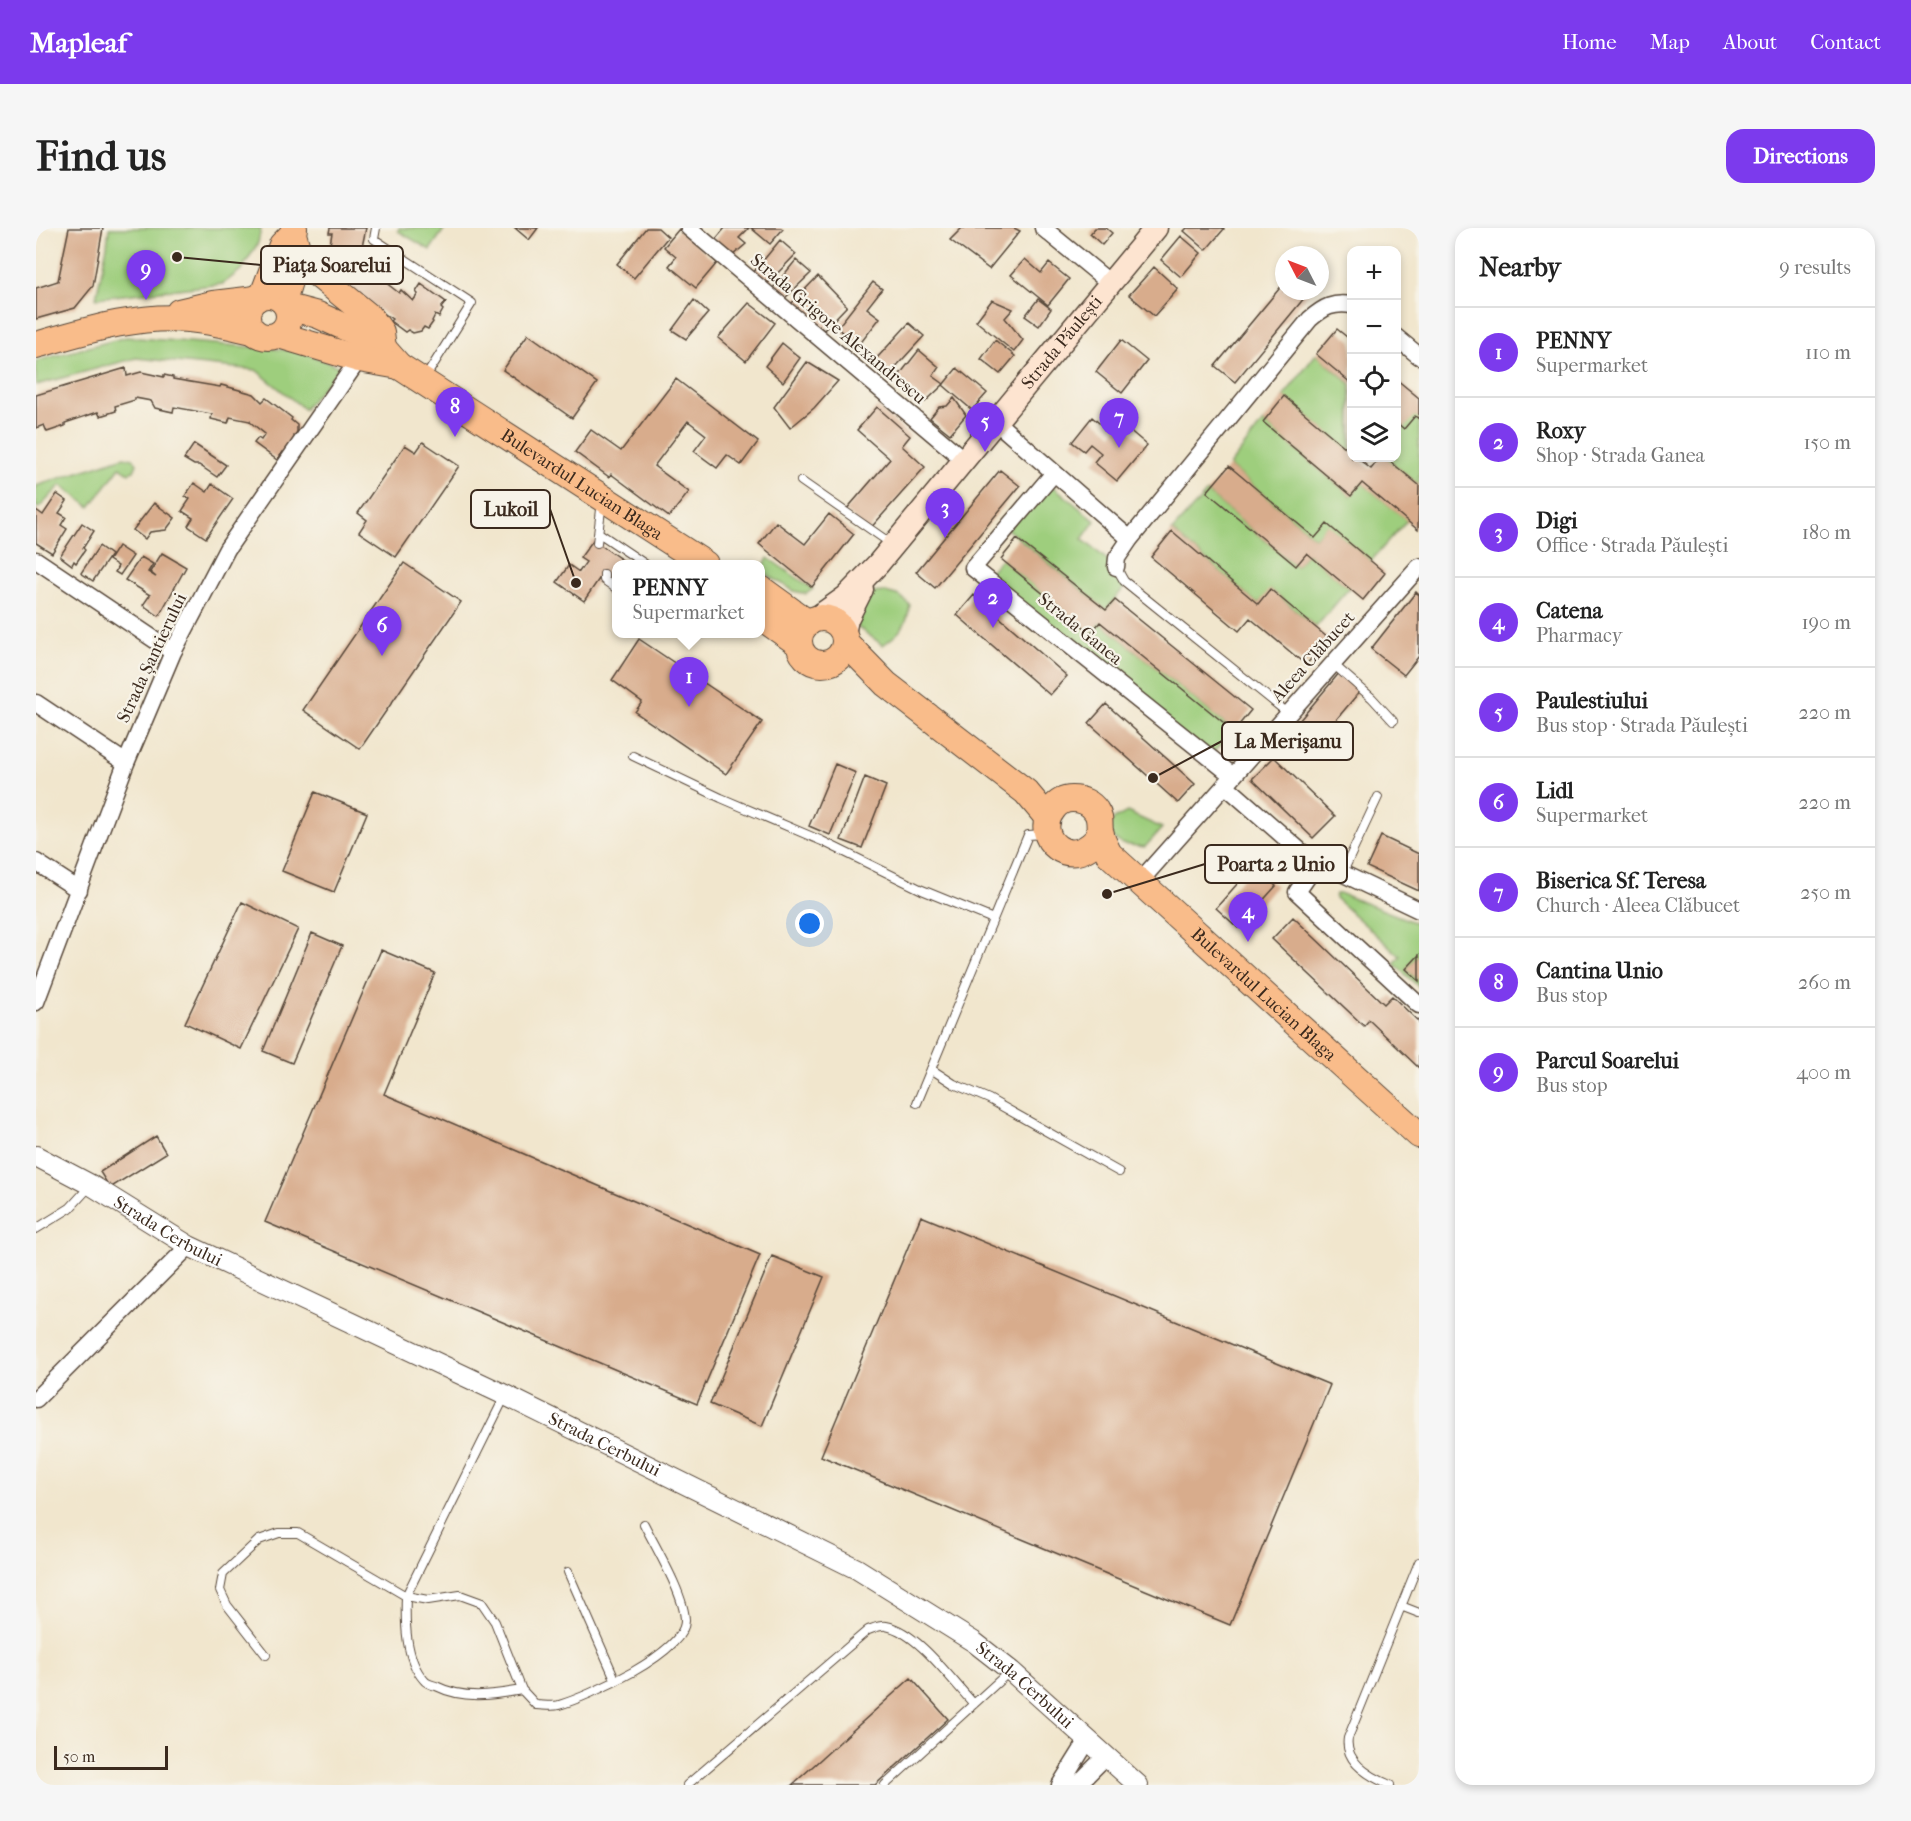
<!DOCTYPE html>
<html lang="en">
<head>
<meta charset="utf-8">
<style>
	:root { --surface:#fff; --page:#f6f6f6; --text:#222; --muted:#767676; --line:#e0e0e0; --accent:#7c3aed }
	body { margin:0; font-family:"IM FELL French Canon",serif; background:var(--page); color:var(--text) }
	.controls { position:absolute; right:18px; top:18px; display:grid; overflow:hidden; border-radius:12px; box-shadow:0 3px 9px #0003 }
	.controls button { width:54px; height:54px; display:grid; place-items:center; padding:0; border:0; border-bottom:2px solid var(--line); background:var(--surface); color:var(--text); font:30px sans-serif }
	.compass { position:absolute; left:1239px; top:18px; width:54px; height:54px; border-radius:50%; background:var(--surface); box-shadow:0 3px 9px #0003; rotate:312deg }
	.scale { position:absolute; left:18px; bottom:15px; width:114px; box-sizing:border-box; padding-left:6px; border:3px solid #3b2a1e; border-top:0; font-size:16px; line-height:21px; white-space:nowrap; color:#3b2a1e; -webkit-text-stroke:4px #f7f3e8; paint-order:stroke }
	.you { position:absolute; left:774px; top:696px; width:21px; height:21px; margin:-15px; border:4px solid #fff; border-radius:50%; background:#1a73e8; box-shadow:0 0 0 9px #1a73e833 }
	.badge { display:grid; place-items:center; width:39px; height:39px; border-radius:50%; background:var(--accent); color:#fff; font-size:20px; font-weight:700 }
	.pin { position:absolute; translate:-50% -50px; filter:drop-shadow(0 2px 3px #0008) }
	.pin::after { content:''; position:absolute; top:32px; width:21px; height:18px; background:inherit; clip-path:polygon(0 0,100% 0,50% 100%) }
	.popup { position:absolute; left:576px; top:332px; width:153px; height:78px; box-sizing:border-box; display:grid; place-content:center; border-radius:12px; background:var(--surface); filter:drop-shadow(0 2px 4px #0005); font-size:20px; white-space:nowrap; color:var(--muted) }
	.popup b { font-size:22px; color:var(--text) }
	.popup::after { content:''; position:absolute; left:50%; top:100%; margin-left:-12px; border:12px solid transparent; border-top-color:var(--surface) }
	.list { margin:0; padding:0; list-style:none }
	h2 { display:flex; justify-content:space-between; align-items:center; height:78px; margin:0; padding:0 24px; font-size:26px }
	h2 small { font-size:20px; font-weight:400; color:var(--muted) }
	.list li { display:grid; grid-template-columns:39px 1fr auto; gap:18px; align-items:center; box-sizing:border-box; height:90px; padding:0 24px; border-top:2px solid var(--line) }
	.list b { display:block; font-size:22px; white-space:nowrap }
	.list p { margin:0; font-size:20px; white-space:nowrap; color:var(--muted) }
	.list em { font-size:20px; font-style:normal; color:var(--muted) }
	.icon { flex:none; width:33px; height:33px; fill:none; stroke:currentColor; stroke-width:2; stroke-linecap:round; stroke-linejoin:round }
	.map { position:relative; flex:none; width:1383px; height:1557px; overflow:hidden; border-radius:18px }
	header { display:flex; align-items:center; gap:36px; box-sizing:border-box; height:84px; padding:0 30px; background:var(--accent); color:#fff }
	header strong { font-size:28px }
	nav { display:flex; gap:33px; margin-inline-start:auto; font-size:21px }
	.intro { display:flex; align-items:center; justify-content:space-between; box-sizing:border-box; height:144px; padding:0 36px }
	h1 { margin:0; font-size:42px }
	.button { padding:15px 27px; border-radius:18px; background:var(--accent); color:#fff; font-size:21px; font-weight:700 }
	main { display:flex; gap:36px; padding:0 36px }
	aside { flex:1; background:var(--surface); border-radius:18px; box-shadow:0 3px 9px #0003 }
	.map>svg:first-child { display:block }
	.green { fill:#9ece7d; stroke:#6c7c4e; stroke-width:1.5 }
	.building { fill:#d8ac8c }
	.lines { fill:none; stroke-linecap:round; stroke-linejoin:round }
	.service-casing { stroke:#564638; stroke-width:10 }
	.minor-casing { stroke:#564638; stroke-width:19 }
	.tertiary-casing { stroke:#564638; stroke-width:22 }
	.secondary-casing { stroke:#564638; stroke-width:25 }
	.primary-casing { stroke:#564638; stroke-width:28 }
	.service { stroke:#fff; stroke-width:8 }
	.minor { stroke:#fff; stroke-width:16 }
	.tertiary { stroke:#fff; stroke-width:20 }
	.secondary { stroke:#fde4d0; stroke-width:22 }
	.primary { stroke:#f9bc8a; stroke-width:26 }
	.labels { text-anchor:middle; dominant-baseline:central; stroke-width:4.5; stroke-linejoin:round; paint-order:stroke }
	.street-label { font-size:18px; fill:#3b2a1e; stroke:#f7f3e8 }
	.leader { fill:none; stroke:#3b2a1e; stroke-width:2 }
	.callout-dot { fill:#3b2a1e; stroke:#f7f3e8; stroke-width:2 }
	.callout { fill:#f7f3e8; stroke:#3b2a1e; stroke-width:2 }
	.callout-label { font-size:20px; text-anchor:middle; font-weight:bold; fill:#3b2a1e }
</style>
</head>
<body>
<header>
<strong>Mapleaf</strong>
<nav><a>Home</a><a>Map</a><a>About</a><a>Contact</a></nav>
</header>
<div class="intro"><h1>Find us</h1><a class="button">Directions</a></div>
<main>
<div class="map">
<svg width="1383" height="1557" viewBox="0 0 1383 1557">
	<rect width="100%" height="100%" fill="#f7f3e8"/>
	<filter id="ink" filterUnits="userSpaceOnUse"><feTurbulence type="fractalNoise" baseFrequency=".0167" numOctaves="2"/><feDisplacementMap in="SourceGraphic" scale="12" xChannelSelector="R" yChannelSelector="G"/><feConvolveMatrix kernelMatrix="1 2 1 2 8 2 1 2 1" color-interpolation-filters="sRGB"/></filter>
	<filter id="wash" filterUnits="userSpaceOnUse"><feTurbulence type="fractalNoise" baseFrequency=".008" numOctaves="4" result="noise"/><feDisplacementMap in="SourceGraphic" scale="24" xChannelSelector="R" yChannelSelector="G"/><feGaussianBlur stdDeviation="1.35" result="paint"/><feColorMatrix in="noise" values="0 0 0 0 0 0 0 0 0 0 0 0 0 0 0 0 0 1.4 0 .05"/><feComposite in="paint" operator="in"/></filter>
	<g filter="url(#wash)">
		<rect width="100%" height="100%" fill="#f1e6cd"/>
		<path class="green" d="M73,0h152l-3,15 -16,26 -19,15 -127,14 11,-52z
			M363,0h46l-15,22 -32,-19z
			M90,109l174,14 40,16 -36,42 -48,-39 -120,-12 -100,27v-24z
			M1280,126l35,30v69l-67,-57z
			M1379,188l4,3v66l-33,-27h10l1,-36z
			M1227,194l88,74 11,-13 45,37 -36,41 -44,-36 -12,13 -86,-72z
			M88,229l10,2 3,5 -3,7 -5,2 -9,-6 -30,40 -29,-22 -22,23 -3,-1v-21z
			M1011,253l48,40 -13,18 34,28 11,17 -21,26 -99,-81z
			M1171,264l89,74 11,-13 42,35 -33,39 -45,-37 -13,14 -86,-73z
			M732,330l45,31 -7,5 -12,-3 -33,-20z
			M965,331l90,73 9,-10 134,109 -25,26 -225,-179z
			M849,364l15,4 10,9c-3,21 -10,28 -27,40l-27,-19 14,-33z
			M1091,584l35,16 -17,19 -23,-3 -16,-11 8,-14z
			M1300,666h6l77,30v31l-13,14 13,12v6l-25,-23 6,-8 -65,-58z"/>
		<g id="blocks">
			<path class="building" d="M33,0h34l-10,58 -18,22 -39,11v-31l22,-7z
				M294,0h36l-4,19 -5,-1 -1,14 15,12 1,-2 15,10 -2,2 14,11 2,-3 12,11 5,-7 -2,-2 5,-8 25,18 -5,6 2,2 -4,7 -4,-2 -3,6 1,1 -5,7 -4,-2 -3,4 -8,2 -5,-3 -3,2 -15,-11 2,-2 -53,-37 -11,-26 4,-23h-3z
				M479,0h23l-9,12z
				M610,0h12l10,9 -34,41 -17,-14z
				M689,0h24l-10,10 7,6 -13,11 -19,-14z
				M715,0h30l2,1 -13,15z
				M926,0h52l6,3 -31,38 -39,-29z
				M1059,0h11l6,5 -10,12 -12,-11z
				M1151,0h35l2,1 -18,21 -22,-19z
				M643,1l38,34 -21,25 -27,-22 7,-9 -12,-10z
				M1145,8l20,17 -20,24 -20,-17z
				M744,12l16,14 -29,30 -14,-11z
				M989,31l16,14 8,-10 20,16 -21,26 -37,-30z
				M760,32l15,13 -27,26 -11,-11z
				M1118,39l24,22 -24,27 -25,-21z
				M782,48l29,30 -23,24 -33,-26z
				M837,54l9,7 -15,19 13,10 -21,27 -22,-17z
				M1248,55v8h26l-75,91 -20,-16z
				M1002,71l13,10 -12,17 -14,-10z
				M658,72l14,13 -22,26 -14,-9z
				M956,72l21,9 -8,9 18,22 -9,12 -38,-31z
				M713,75l26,20 -29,38 -28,-23z
				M873,95l15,13 -33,36 -15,-13z
				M1301,101l15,12v43l-36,-30z
				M492,106l69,49 -25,35 -69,-48z
				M959,112l20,16 -15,18 -19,-15z
				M1085,112l26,21 -25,32 -26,-21z
				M746,115l18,15 -17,24 -18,-16z
				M883,122l20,17 -6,9 11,8 -19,18 -28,-24z
				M771,134l31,19 -24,27 -24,20 -16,-21z
				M90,140l1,8 14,-4 23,5v-2l9,2v2l47,8 1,-2 33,9 8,8 4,-4 26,20 -1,2 6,5v7l-3,4 3,3 -12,15 -2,-2 -6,8 -23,-17 4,-5 3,2 4,-6 -15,-12v-1l-20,-4 -2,6 -17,-4 1,-5 -38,-7 -1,5 -18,-4 -4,-7 -16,-3v2l-20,6 1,5 -16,5 -2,-4 -33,11v3l-18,6 -3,-7 -8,3v-33z
				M921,140l30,25 -15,17 -29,-25z
				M640,151l82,63 -17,23 -14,-10 -10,13 -23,-17 12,-16 -18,-14 -34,45 35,26 -20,25 -58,-43 -2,3 -34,-25 16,-22 30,21z
				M1360,151l23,19v21l-4,-3 -11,13 -8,-7z
				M1248,168l68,57v5h5l14,11 9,-11h6l33,27 -1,45 -56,-47 -11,13 -88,-74z
				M918,170l12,17 -16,19 -20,-16 9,-11 8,-1z
				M841,179l33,29 -8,10 23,21 -57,64 -23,-20 45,-52 -33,-29z
				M1056,189l20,17 9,-11 26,22 -30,36 -23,-19 7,-9 -11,-9 -6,7 -12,-9z
				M387,214l36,24 -63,91 -37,-25 8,-12 -9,-7 47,-68 11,7z
				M158,216l32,21 -9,12 -18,-12h-5l-10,-6z
				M1193,238l86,72 12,-14 58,49 -22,27 -56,-47 -11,13 -89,-74z
				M964,242l20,16 -85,102 -19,-16z
				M158,255l13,9 5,-8 21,15 -27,39 -18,-12 5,-8 -11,-7 8,-12 -5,-3z
				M21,266l10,7 -8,12 7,4 -5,8 6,4 -15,24 -16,-10v-33l7,5z
				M118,275l21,15 -9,12 -16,2 -5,7 -12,-9z
				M793,286l25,20 -42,53 -53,-43 17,-22 29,22z
				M46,295l12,8 -11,17 2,2 -9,13 -2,-2 -2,4 -12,-9z
				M1136,303l86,73 12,-15 58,49 -22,27 -56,-47 -11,13 -88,-74z
				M981,311l89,71 9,-10 136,110 -17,21 -134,-109 -9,11 -90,-74z
				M557,312l35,24h-11v19l-14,-10 -19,28 -27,-19 12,-17 10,7 7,-10 -6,-4z
				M63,318l12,9 -18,26 -12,-8z
				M82,318l15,10 -13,19 -5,-3 3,-6 -9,-6z
				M126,325l24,14 -27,49 -16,-11 7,-10 -25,-15 16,-23 12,7 -5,8 8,5 -6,-5z
				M368,335l57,39 -101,147 -57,-39z
				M1380,364l3,3v61l-15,19 -33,-26z
				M938,367l93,81 -17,19 -93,-80z
				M603,411l123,83 -36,52 -91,-62 7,-10 -30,-22z
				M1304,444l21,18 -56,67 -21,-18z
				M1070,476l89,80 -17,19 -89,-80z
				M1238,529l61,59 -22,22 -61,-59z
				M799,536l21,9 -26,62 -21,-9z
				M829,549l21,9 -24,62 -21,-8z
				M279,564l52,21 -33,79 -52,-21z
				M1345,608l38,18v37l-52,-24z
				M1217,638l23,20 -38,42 -22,-20z
				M206,674l56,27 -57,120 -56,-26z
				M1257,689l91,87 8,-8 27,26v46l-50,-48 -5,6 -92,-87z
				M276,705l30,13 -50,117 -29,-12z
				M345,722l54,23 -51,121 376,161 -63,149 -432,-182z
				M1383,727v26l-13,-12z
				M120,908l10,17 -56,35 -10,-16z
				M885,988l409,169 -100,240 -409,-169z
				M736,1028l52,21 -62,149 -52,-22z
				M875,1450l37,41 -73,66h-83z"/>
		</g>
	</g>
	<g filter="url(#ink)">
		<use href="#blocks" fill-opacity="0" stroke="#564638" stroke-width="1.5"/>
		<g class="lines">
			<defs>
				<path id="service" d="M340,0l-2,11 98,64 -47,75
					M765,253l92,64
					M563,305l46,31
					M561,315l5,-42
					M1080,339l8,14 165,133
					M568,346v6l13,9
					M1297,436l39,34 21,23
					M597,528l88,42 101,43 100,49 71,29
					M1306,646l36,-77
					M895,841l23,15 35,15 130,73
					M881,875l111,-268 16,-1
					M0,1001l34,-21 21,-23
					M469,1168l-99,200c-1,26 -1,63 18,84 2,3 8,5 12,6 28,14 56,9 86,4
					M532,1344l48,109
					M1365,1378l18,7
					M230,1427l-39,-50 -7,-15 3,-16 36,-34 20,-7h19l108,63 22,4 32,-5 22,8 13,19 27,68 14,15c7,0 16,2 23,0 28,-8 126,-52 126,-84 0,-25 -29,-73 -41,-97
					M651,1557l181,-155c6,-2 13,-5 18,-4 32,6 66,55 88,78
					M849,1557l125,-114
					M1354,1557c-19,-8 -46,-23 -42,-47l71,-176"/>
				<path id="minor" d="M653,0l274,231
					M1007,0l67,55
					M1360,109l23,19
					M959,193l135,118
					M1018,245l-81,95 260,208
					M0,332l137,92
					M1080,339l1,-9 13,-19 180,-220c14,-12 23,-17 42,-14
					M0,475l90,60
					M1189,557l81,71 113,54
					M0,634l43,28
					M1281,635l-20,29 122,113
					M1104,653l279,-314
					M0,774l90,-239 47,-111 54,-103 132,-190
					M0,1171l153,-153
					M1024,1557l28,-45
					M1041,1557l29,-29"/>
				<g id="tertiary">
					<path id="s1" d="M0,928l55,29 98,61 316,149 352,174 117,73 37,29 127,114"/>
				</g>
				<g id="secondary">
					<path id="s2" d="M779,391l31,-22 32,-33 278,-336"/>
					<path d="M808,406l3,-15 15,-30"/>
				</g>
				<g id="primary">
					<path d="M262,24l14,18 59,48 10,14 2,16"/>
					<circle cx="232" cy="88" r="21"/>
					<path d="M227,67l19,-50 11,-11"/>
					<path d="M247,73l15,-49 -5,-18 1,-6"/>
					<path id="s3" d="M252,79l30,8 46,21 19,12 16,18 306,198"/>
					<path d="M143,84l34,-8 43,-5"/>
					<path d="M243,107l80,24 40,7"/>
					<path d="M0,117c49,-14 101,-31 153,-26 22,2 43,7 63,12"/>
					<path d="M725,361l47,34"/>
					<path d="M725,389l37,26"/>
					<circle cx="786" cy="413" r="23"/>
					<path d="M809,414l41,42 140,108 21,25"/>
					<path id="s4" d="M1065,606c-29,42 -71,3 -48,-25 5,-7 11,-10 19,-10 10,0 19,4 24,12 5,7 3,14 4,22 2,7 6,15 9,21l310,281"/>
				</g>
			</defs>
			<use href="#service" class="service-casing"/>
			<use href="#minor" class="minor-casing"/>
			<use href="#tertiary" class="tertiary-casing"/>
			<use href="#secondary" class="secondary-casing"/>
			<use href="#primary" class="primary-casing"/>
			<use href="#service" class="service"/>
			<use href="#minor" class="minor"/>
			<use href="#tertiary" class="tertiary"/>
			<use href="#secondary" class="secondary"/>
			<use href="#primary" class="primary"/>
		</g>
	</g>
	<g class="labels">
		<g class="street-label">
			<text transform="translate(802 101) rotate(40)">Strada Grigore Alexandrescu</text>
			<text stroke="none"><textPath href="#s2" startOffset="372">Strada Păulești</textPath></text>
			<text stroke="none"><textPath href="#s3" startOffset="346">Bulevardul Lucian Blaga</textPath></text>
			<text transform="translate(1044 401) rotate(39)">Strada Ganea</text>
			<text transform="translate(1277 429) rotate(-48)">Aleea Clăbucet</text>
			<text transform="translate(116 430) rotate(-65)">Strada Șantierului</text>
			<text stroke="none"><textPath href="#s4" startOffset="400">Bulevardul Lucian Blaga</textPath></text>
			<text stroke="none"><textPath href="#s1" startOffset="152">Strada Cerbului</textPath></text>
			<text stroke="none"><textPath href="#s1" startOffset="638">Strada Cerbului</textPath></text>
			<text stroke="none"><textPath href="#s1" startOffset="1124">Strada Cerbului</textPath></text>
		</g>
	</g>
	<path class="leader" d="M141 29L225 37M540 355L514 281M1117 550L1186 513M1071 666L1169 636"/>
	<g class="callout-dot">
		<circle cx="141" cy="29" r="6"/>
		<circle cx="540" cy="355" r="6"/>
		<circle cx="1117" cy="550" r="6"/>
		<circle cx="1071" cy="666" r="6"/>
	</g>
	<g class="callout">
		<rect x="225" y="18" width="142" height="38" rx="6"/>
		<rect x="435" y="262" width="79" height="38" rx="6"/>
		<rect x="1186" y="494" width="131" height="38" rx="6"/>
		<rect x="1169" y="617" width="142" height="38" rx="6"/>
	</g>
	<g class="callout-label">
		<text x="296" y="44">Piața Soarelui</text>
		<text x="475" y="288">Lukoil</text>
		<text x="1252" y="520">La Merișanu</text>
		<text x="1240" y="643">Poarta 2 Unio</text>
	</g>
</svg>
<div class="controls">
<button>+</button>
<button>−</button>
<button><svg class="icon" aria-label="locate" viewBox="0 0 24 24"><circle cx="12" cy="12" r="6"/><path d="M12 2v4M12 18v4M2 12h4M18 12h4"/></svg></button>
<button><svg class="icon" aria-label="layers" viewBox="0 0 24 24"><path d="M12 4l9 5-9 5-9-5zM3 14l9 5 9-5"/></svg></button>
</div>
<svg class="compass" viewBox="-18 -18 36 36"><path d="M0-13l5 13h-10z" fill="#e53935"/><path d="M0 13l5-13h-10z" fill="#767676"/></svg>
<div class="scale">50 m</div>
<div class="you"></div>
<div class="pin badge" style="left:653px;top:479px">1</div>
<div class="popup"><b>PENNY</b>Supermarket</div>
<div class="pin badge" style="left:957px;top:400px">2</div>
<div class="pin badge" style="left:909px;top:310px">3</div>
<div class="pin badge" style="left:1212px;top:714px">4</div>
<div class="pin badge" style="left:949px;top:224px">5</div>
<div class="pin badge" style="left:346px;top:428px">6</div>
<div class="pin badge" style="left:1083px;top:220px">7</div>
<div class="pin badge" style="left:419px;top:209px">8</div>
<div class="pin badge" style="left:110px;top:72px">9</div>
</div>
<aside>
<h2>Nearby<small>9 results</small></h2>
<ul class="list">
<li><span class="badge">1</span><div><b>PENNY</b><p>Supermarket</p></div><em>110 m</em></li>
<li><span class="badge">2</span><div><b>Roxy</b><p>Shop · Strada Ganea</p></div><em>150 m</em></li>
<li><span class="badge">3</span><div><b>Digi</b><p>Office · Strada Păulești</p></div><em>180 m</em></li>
<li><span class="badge">4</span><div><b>Catena</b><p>Pharmacy</p></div><em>190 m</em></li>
<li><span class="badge">5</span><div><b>Paulestiului</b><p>Bus stop · Strada Păulești</p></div><em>220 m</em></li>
<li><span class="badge">6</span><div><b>Lidl</b><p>Supermarket</p></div><em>220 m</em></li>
<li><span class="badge">7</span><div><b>Biserica Sf. Teresa</b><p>Church · Aleea Clăbucet</p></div><em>250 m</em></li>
<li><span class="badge">8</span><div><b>Cantina Unio</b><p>Bus stop</p></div><em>260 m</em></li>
<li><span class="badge">9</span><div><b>Parcul Soarelui</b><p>Bus stop</p></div><em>400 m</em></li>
</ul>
</aside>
</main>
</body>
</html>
